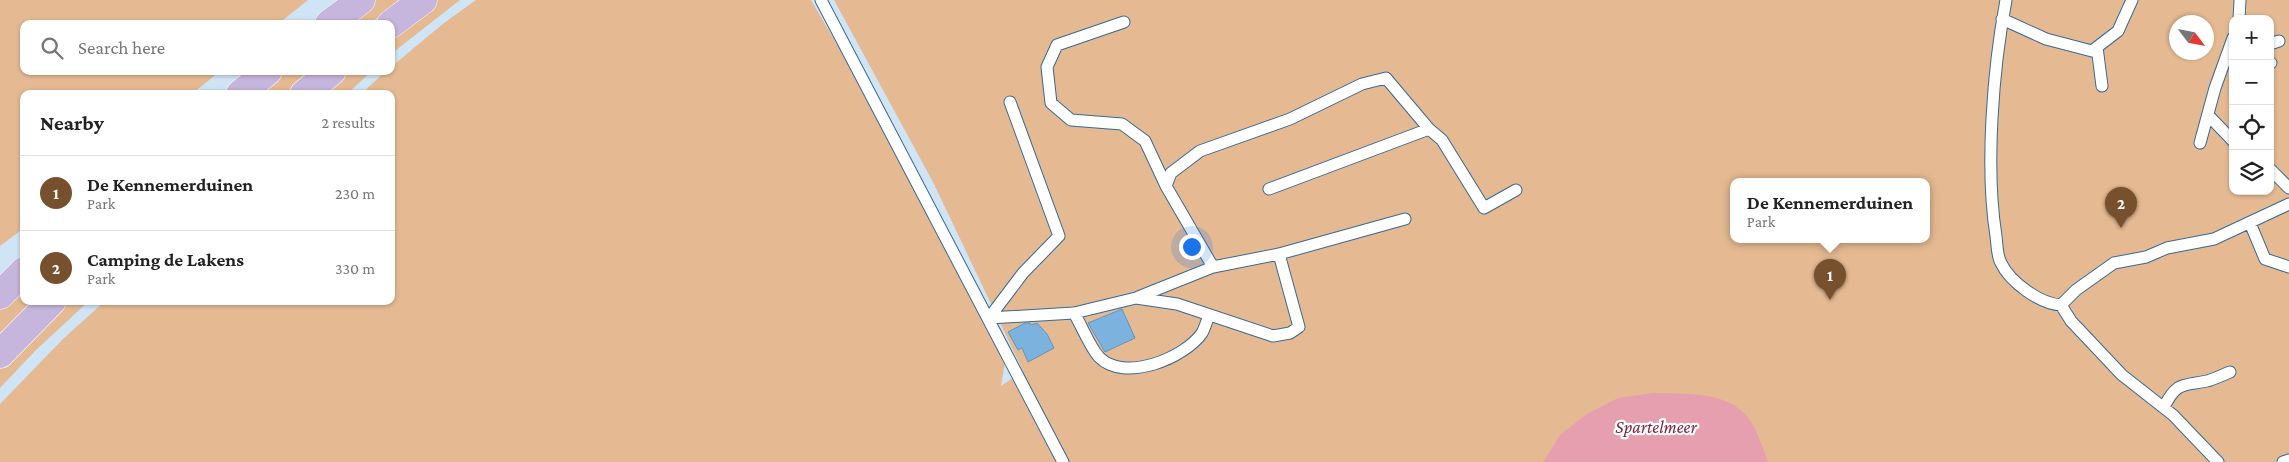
<!DOCTYPE html>
<html lang="en">
<head>
<meta charset="utf-8">
<style>
	:root { --surface:#fff; --page:#f6f6f6; --text:#222; --muted:#767676; --line:#e0e0e0; --accent:#77512d }
	body { margin:0; font-family:"Crimson Pro",serif; background:var(--page); color:var(--text) }
	.controls { position:absolute; right:15px; top:15px; display:grid; overflow:hidden; border-radius:10px; box-shadow:0 1px 4px #0004 }
	.controls button { width:45px; height:45px; display:grid; place-items:center; padding:0; border:0; border-bottom:1px solid var(--line); background:var(--surface); color:var(--text); font:25px sans-serif }
	.compass { position:absolute; left:2169px; top:15px; width:45px; height:45px; border-radius:50%; background:var(--surface); box-shadow:0 1px 4px #0004; rotate:122deg }
	.you { position:absolute; left:1191px; top:246px; width:18px; height:18px; margin:-12px; border:4px solid #fff; border-radius:50%; background:#1a73e8; box-shadow:0 0 0 8px #1a73e833 }
	.badge { display:grid; place-items:center; width:32px; height:32px; border-radius:50%; background:var(--accent); color:#fff; font-size:16px; font-weight:700 }
	.pin { position:absolute; translate:-50% -41px; filter:drop-shadow(0 1px 2px #0008) }
	.pin::after { content:''; position:absolute; top:26px; width:18px; height:15px; background:inherit; clip-path:polygon(0 0,100% 0,50% 100%) }
	.popup { position:absolute; left:1730px; top:178px; width:200px; height:65px; box-sizing:border-box; display:grid; place-content:center; border-radius:10px; background:var(--surface); filter:drop-shadow(0 1px 4px #0005); font-size:16px; white-space:nowrap; color:var(--muted) }
	.popup b { font-size:19px; color:var(--text) }
	.popup::after { content:''; position:absolute; left:50%; top:100%; margin-left:-10px; border:10px solid transparent; border-top-color:var(--surface) }
	.list { margin:0; padding:0; list-style:none }
	h2 { display:flex; justify-content:space-between; align-items:center; height:65px; margin:0; padding:0 20px; font-size:21px }
	h2 small { font-size:16px; font-weight:400; color:var(--muted) }
	.list li { display:grid; grid-template-columns:32px 1fr auto; gap:15px; align-items:center; box-sizing:border-box; height:75px; padding:0 20px; border-top:1px solid var(--line) }
	.list b { display:block; font-size:19px; white-space:nowrap }
	.list p { margin:0; font-size:16px; white-space:nowrap; color:var(--muted) }
	.list em { font-size:16px; font-style:normal; color:var(--muted) }
	.icon { flex:none; width:28px; height:28px; fill:none; stroke:currentColor; stroke-width:2; stroke-linecap:round; stroke-linejoin:round }
	.map { position:relative; flex:none; width:2289px; height:462px; overflow:hidden }
	.search { position:absolute; background:var(--surface); box-shadow:0 1px 4px #0004; left:20px; top:20px; width:375px; height:55px; display:flex; align-items:center; gap:12px; box-sizing:border-box; padding:0 18px; border-radius:10px; color:var(--muted); font-size:19px }
	.panel { position:absolute; background:var(--surface); box-shadow:0 1px 4px #0004; left:20px; top:90px; width:375px; height:215px; border-radius:10px }
	.map>svg:first-child { display:block }
	.green { fill:#e5ba92; fill-rule:evenodd }
	.water { fill:#e59faf }
	.building { fill:#7bb2de; stroke:#6294bc }
	.lines { fill:none; stroke-linecap:round; stroke-linejoin:round }
	.service-casing { stroke:#386990; stroke-width:13 }
	.primary-casing { stroke:#fff; stroke-width:29 }
	.service { stroke:#fff; stroke-width:11 }
	.primary { stroke:#c6b5dc; stroke-width:28 }
	.labels { text-anchor:middle; dominant-baseline:central; stroke-width:4.5; stroke-linejoin:round; paint-order:stroke }
	.water-label { font-size:18px; font-style:italic; fill:#77253f; stroke:#fff }
</style>
</head>
<body>
<div class="map">
<svg width="2289" height="462" viewBox="0 0 2289 462">
	<rect width="100%" height="100%" fill="#cfe4f5"/>
	<path class="green" d="M0,0h308l-30,24h-254v47h196l-28,23h-168v134l-24,18z
		M374,0h25l-29,24h-22z
		M434,0h26l-69,54v-19z
		M476,0h335l131,224 66,120 -7,42 22,-15 -90,-189 -99,-182h1455v462h-2289v-58l63,-65 42,-38h286v-207h-30l25,-23h5v-4l53,-44zM2233,19h37v172h-37zM2176,22h30v30h-30zM1734,181h192v58h-192z
		M287,71h28l-28,23h-28z
		M347,71h25l-25,23h-28z
		M24,286v15h9l-33,32v-24z
		M66,301h23l-53,49 -36,38v-23z"/>
	<path class="water" d="M1653,393c29,1 69,-2 91,20 12,12 18,33 24,49h-225l17,-27 27,-21 31,-16z"/>
	<path class="building" d="M1122,309l13,29 -30,14 -17,-29z
		M1025,323h5l1,2 6,-2 10,11 7,14 -26,14 -6,-14 -4,2 -10,-18z"/>
	<g class="lines">
		<defs>
			<path id="service" d="M821,0l242,462
				M2006,0c-13,69 -21,167 -10,236 1,8 1,20 5,27 9,19 39,41 60,42l10,16 51,54 51,40 45,47
				M2002,19l44,20 46,12 26,-20 14,-31
				M2239,19l1,-19
				M1124,22l-67,23 -10,22 4,36 20,17 51,4 23,17 21,45
				M2270,44l9,-3
				M2097,47l5,39
				M2270,62l1,1
				M1010,102l49,134 -36,37 -34,45 85,-5 62,-15 41,6 96,32 17,-3 9,-6 -20,-73 126,-35
				M2208,115l25,26
				M2200,143l15,-55 18,-50
				M2270,169l19,19
				M1269,189l160,-60
				M2250,223l15,36 24,8
				M1213,267l-47,-81 5,-13 29,-22 90,-32 72,-35 24,-6 43,51 13,11 42,68 32,-18
				M1138,297l75,-30 66,-13
				M2061,305l15,-15 38,-27 32,-6 21,-9 47,-9 75,-35
				M1074,313c8,13 15,33 25,44 25,26 86,1 103,-24 3,-5 5,-13 7,-18
				M2164,407c13,-26 19,-21 43,-26 8,-2 15,-6 23,-9
				M2283,462l6,-2"/>
			<path id="primary" d="M329,24l32,-24
				M391,24l32,-24
				M240,94l28,-23
				M304,94l28,-23
				M0,295l24,-24
				M0,354l52,-53"/>
		</defs>
		<use href="#service" class="service-casing"/>
		<use href="#primary" class="primary-casing"/>
		<use href="#service" class="service"/>
		<use href="#primary" class="primary"/>
	</g>
	<g class="labels">
		<g class="water-label">
			<text x="1656" y="427">Spartelmeer</text>
		</g>
	</g>
</svg>
<div class="controls">
<button>+</button>
<button>−</button>
<button><svg class="icon" aria-label="locate" viewBox="0 0 24 24"><circle cx="12" cy="12" r="6"/><path d="M12 2v4M12 18v4M2 12h4M18 12h4"/></svg></button>
<button><svg class="icon" aria-label="layers" viewBox="0 0 24 24"><path d="M12 4l9 5-9 5-9-5zM3 14l9 5 9-5"/></svg></button>
</div>
<svg class="compass" viewBox="-18 -18 36 36"><path d="M0-13l5 13h-10z" fill="#e53935"/><path d="M0 13l5-13h-10z" fill="#767676"/></svg>
<div class="you"></div>
<div class="pin badge" style="left:1830px;top:300px">1</div>
<div class="popup"><b>De Kennemerduinen</b>Park</div>
<div class="pin badge" style="left:2121px;top:228px">2</div>
<div class="search"><svg class="icon" aria-label="search" viewBox="0 0 24 24"><circle cx="10" cy="10" r="6"/><path d="M15 15l6 6"/></svg>Search here</div>
<section class="panel">
<h2>Nearby<small>2 results</small></h2>
<ul class="list">
<li><span class="badge">1</span><div><b>De Kennemerduinen</b><p>Park</p></div><em>230 m</em></li>
<li><span class="badge">2</span><div><b>Camping de Lakens</b><p>Park</p></div><em>330 m</em></li>
</ul>
</section>
</div>
</body>
</html>
